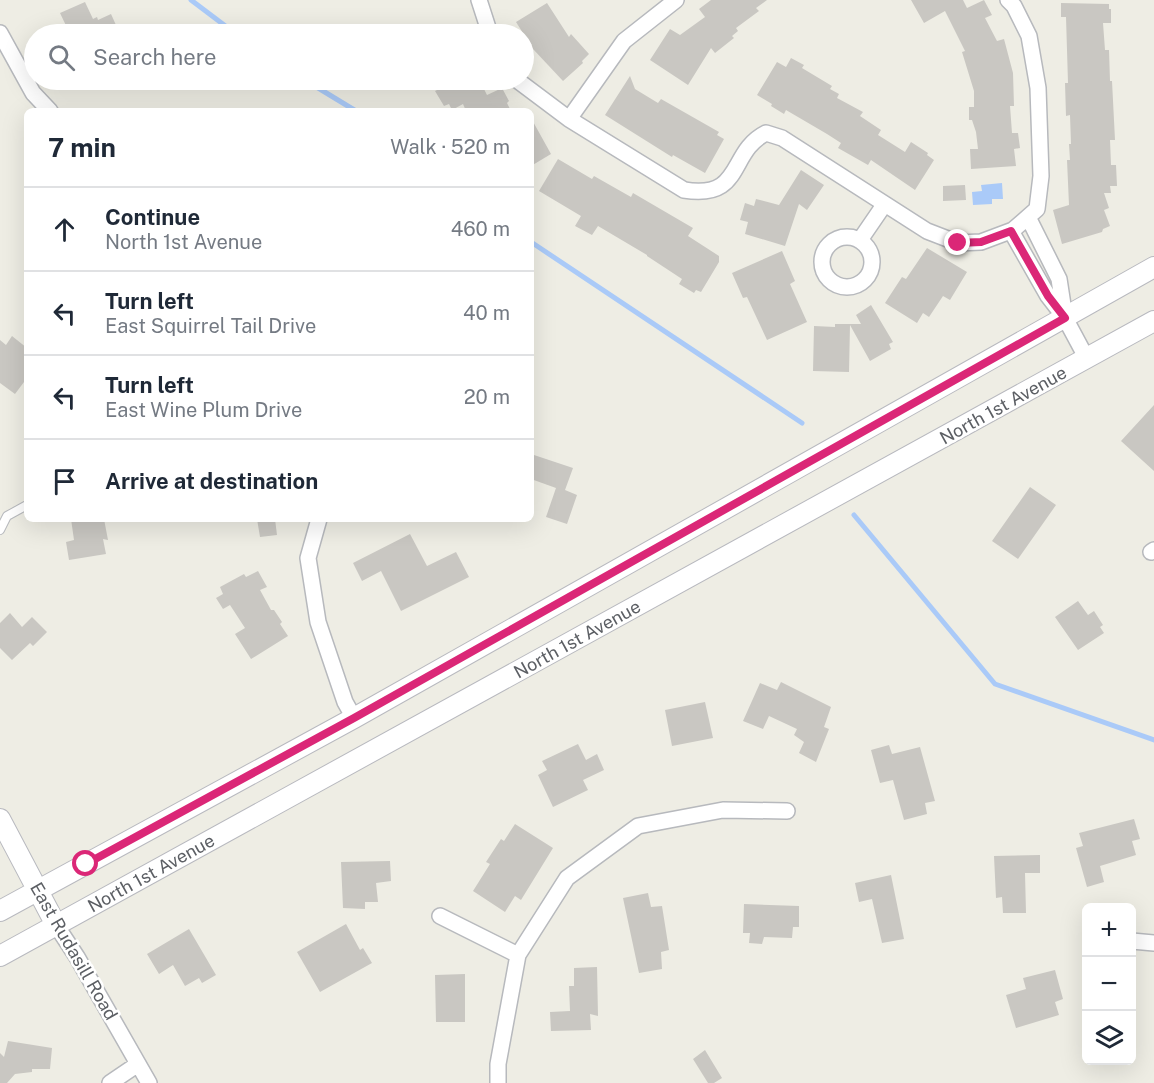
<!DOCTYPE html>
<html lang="en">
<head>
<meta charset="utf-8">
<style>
	:root { --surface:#fff; --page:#f2f2f3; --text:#1f2937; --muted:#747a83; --line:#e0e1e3 }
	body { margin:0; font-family:"Public Sans",sans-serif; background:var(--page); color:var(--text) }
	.controls { position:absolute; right:18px; bottom:18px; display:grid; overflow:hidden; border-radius:9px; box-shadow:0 6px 24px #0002 }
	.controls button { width:54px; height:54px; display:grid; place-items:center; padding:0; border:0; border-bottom:2px solid var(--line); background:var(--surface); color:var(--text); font:30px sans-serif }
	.stop { position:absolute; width:18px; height:18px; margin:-14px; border:4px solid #db2777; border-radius:50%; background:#fff }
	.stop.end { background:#db2777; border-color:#fff; box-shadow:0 2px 6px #0008 }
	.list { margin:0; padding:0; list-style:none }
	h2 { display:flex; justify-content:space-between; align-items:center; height:78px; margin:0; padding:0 24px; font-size:26px }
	h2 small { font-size:20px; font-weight:400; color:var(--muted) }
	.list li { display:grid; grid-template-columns:39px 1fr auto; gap:18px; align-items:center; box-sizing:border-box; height:84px; padding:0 24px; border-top:2px solid var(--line) }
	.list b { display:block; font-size:22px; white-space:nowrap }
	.list p { margin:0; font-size:20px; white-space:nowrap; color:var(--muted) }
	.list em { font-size:20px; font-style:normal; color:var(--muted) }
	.icon { flex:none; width:33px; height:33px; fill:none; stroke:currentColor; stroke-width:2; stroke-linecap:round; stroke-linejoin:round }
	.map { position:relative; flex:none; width:1154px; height:1083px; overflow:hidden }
	.search { position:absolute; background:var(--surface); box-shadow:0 6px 24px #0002; left:24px; top:24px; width:510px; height:66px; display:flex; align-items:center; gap:15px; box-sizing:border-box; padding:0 21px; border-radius:33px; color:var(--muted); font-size:22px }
	.panel { position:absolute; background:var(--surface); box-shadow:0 6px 24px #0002; left:24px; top:108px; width:510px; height:414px; border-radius:9px }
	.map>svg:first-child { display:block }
	.water { fill:#aacaf8 }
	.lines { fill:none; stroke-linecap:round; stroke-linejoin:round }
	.stream { stroke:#aacaf8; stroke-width:5 }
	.building { fill:#c9c7c2 }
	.lane-casing { stroke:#b7b9bd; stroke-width:10 }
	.street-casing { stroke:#b7b9bd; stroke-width:18 }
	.secondary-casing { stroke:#b8b9bf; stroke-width:22 }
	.lane { stroke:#fff; stroke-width:8 }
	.street { stroke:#fff; stroke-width:15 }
	.secondary { stroke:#fff; stroke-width:20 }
	.route { stroke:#db2777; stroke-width:8 }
	.labels { text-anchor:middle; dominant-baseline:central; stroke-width:5; stroke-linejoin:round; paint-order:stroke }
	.street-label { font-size:18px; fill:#5c5f64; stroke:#fff }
</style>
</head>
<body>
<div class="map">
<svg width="1154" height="1083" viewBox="0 0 1154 1083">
	<rect width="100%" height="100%" fill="#eeede4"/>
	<path class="water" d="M1002,183l1,16h-11v5l-19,1 -1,-13 10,-1 -1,-6z"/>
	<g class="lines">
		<path class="stream" d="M191,0l45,34
			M305,80l51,31
			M531,242l271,181
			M854,515l141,169 159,56"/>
	</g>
	<path class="building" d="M711,0h56l-11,8 3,3 -23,17 2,3 -6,5 2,2 -19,15 -4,-5 -23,37 -38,-25 20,-31 10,6 25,-18 -6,-8z
		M911,0h52l4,8 17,-8 8,15 -7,3 12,23 7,-2 9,34 1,33h-4l2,27h6l2,15 -6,1 2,17 -45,3 -1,-20h8l-2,-17 -4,-12h-3v-13h5v-16l-12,-39 3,-1 -20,-40 -21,12z
		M85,2l8,17 4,-2 1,3 13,-6 9,20h-50l-10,-21z
		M547,3l22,34 2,-3 18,20 -7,7 1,2 -20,18 -30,-32 -17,-27z
		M1061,3l48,1v5h2v14h-8l2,27h4l1,31h2l3,59h-5l1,25h5l1,21h-7l1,7h-7l5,15 -5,2 6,16 -7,3 -1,3 -40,12 -9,-34 16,-5 -2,-45h3l-1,-16h2l-1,-29 -4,1 -1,-33h3l-2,-66h-5z
		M791,58l13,7 -2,3 30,18 -2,3 9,5 -2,4 26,14 -3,4 21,14 -3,5 27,17 6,-10 17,11 -1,2 7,5 -19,30 -44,-30 -3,5 -30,-17 3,-5 -14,-9 -41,-24 -2,4 -13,-8 1,-2 -15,-9 20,-33 9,5z
		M630,76l5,13 23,14 3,-4 58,33 -2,3 7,4 -19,34 -32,-18 -1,2 -67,-42z
		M440,80h33l3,6 5,-3 6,12 15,-7 7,13 -2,2 4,8h-45l-3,-7 -11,6 -3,-6 -5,2 -9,-15 8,-4z
		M531,118l20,36 -20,12z
		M558,159l34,20 2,-3 37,21 2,-4 60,35 -5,8 31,20v6l-18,30 -5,-2 -2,3 -15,-9 3,-5 -35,-23v-1l-49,-29 -6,9 -17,-9 6,-10 -42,-25z
		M801,170l23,15 -17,25 -8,-6 -14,42 -40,-12 3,-12 -8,-2 5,-17 9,3 2,-7 23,6z
		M965,185l1,15 -23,1v-15z
		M927,248l40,24 -17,28 -7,-4 -14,21 -6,-4 -6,10 -32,-20 17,-26 4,2z
		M782,251l13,30 -5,3 17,38 -40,18 -20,-43 -4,1 -11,-25z
		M871,305l22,37 -4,2 2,5 -21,12 -20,-36 -1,47 -36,-1 1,-45 21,1v-3h26l-5,-9z
		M12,336l15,12v30l-12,16 -15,-11v-43l6,5z
		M1154,405v66l-33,-30z
		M531,454l42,14 -8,22 12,5 -10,29 -21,-7 10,-29 -25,-9z
		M1030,487l26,18 -38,54 -26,-18z
		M71,519h33l4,21 -5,-1 3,15 -37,6 -3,-18 8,-2z
		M257,519h18l2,16 -17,2z
		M410,534l17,32 29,-14 13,25 -68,34 -20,-40 -19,10 -9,-18z
		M258,571l9,16 -7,3 11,20h3l8,12 -2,2 8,12 -37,23 -16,-25 10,-6 -15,-23 -7,4 -7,-11 7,-4 -3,-7 24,-13 2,3z
		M1078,601l10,14 6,-4 9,14 -3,2 4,6 -26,17 -23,-33z
		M10,613l12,14 10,-10 15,15 -14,14 -3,-3 -18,17 -12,-12v-25z
		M781,682l50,25 -7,20 5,2 -13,33 -17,-9 5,-11 -10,-7 3,-6 -28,-13 -6,13 -20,-8 17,-38 17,7z
		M705,702l8,36 -41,8 -7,-36z
		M578,744l8,16 11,-6 7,16 -21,10 5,10 -35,17 -15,-32 9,-5 -5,-9z
		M889,745l3,9 28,-7 15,54 -10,2 2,11 -23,6 -11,-40 -13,3 -9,-33z
		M1134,819l6,20 -8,2 4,14 -36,11 4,16 -17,5 -11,-39 7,-2 -4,-13z
		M515,824l38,24 -32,52 -6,-4 -10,16 -32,-21 17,-27 -4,-2 15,-23 3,2z
		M1040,855v18h-15l1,40h-23l-1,-16 -6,1 -2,-42z
		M390,861l1,20 -15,2 2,19h-13v7l-22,-1 -2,-46z
		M891,875l13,64 -22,4 -10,-44 -13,3 -4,-19z
		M648,893l3,14 11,-1 7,44 -8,2 1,17 -23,4 -16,-75z
		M744,904l55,2v21h-6l-1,11 -28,-1 -2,7 -13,-1 1,-10h-7z
		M346,924l14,26 3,-2 9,15 -52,29 -23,-40z
		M189,929l27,46 -14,8 -3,-5 -14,8 -12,-21 -14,9 -12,-20z
		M597,967l1,49 -8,-2 1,16 -40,1 -1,-19 20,-1 -1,-25h5v-18z
		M1055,970l8,29 -8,3 4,13 -43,13 -10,-33 20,-6 -3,-11z
		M465,974v48h-29l-1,-47z
		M8,1041l44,7 -2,21h-18v3l-17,2 -8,9h-7v-30l4,4z
		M705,1050l17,28 -8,5h-6l-15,-24z"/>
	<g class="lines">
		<defs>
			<path id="lane" d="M0,530l7,-14 20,-11"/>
			<path id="street" d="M479,0l11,34
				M0,33l33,60 17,18
				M517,80l52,39 115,71c60,10 44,-38 82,-57l16,5 145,93 31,12 23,-1 32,-12 24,-21 4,-33 -3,-88 -9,-52 -15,-30 -6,-6
				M569,119l55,-78 52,-41
				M1011,231l37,65 17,22 -6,-39 -31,-62
				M822 262a25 25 0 1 1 50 0a25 25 0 1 1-50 0Z
				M860,240l24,-35
				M1065,318l22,41
				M319,519l-11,39 10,64 27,80 9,16
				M1151,552l3,-2
				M440,916l78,39
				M56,925l21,32 72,126
				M1132,941l22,2
				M110,1083l28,-19
				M498,1083v-19l20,-109 49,-77 71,-52 85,-16 64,1"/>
			<path id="secondary" d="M0,819l56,106
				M0,911l354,-193 800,-451
				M0,956l1154,-635"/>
		</defs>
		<use href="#lane" class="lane-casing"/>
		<use href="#street" class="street-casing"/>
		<use href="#secondary" class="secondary-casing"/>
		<use href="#lane" class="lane"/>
		<use href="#street" class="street"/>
		<use href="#secondary" class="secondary"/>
	</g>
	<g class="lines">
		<path class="route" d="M86,864l268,-146 711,-400 -17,-22 -37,-65 -30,11 -23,1"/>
	</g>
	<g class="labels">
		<g class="street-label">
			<text transform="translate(1003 405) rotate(-29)">North 1st Avenue</text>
			<text transform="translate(577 639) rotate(-29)">North 1st Avenue</text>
			<text transform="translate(151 873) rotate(-29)">North 1st Avenue</text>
			<text transform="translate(74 951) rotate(60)">East Rudasill Road</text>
		</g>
	</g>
</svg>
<div class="controls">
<button>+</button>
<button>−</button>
<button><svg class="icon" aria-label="layers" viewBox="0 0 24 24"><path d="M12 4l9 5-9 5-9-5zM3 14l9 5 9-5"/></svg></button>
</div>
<div class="stop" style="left:86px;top:864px"></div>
<div class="stop end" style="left:958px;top:243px"></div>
<div class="search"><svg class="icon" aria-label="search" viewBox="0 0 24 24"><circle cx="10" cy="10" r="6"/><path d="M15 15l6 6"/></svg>Search here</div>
<section class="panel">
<h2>7 min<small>Walk · 520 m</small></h2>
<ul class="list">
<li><svg class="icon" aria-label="ahead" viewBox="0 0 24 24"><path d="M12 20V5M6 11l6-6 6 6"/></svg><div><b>Continue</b><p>North 1st Avenue</p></div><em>460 m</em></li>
<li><svg class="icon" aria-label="left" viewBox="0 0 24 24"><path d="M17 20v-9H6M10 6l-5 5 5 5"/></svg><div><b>Turn left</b><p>East Squirrel Tail Drive</p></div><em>40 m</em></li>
<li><svg class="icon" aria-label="left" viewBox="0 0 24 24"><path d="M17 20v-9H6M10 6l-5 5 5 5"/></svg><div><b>Turn left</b><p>East Wine Plum Drive</p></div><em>20 m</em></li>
<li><svg class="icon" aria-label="arrive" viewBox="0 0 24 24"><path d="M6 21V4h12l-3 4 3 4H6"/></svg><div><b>Arrive at destination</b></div></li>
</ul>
</section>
</div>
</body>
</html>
